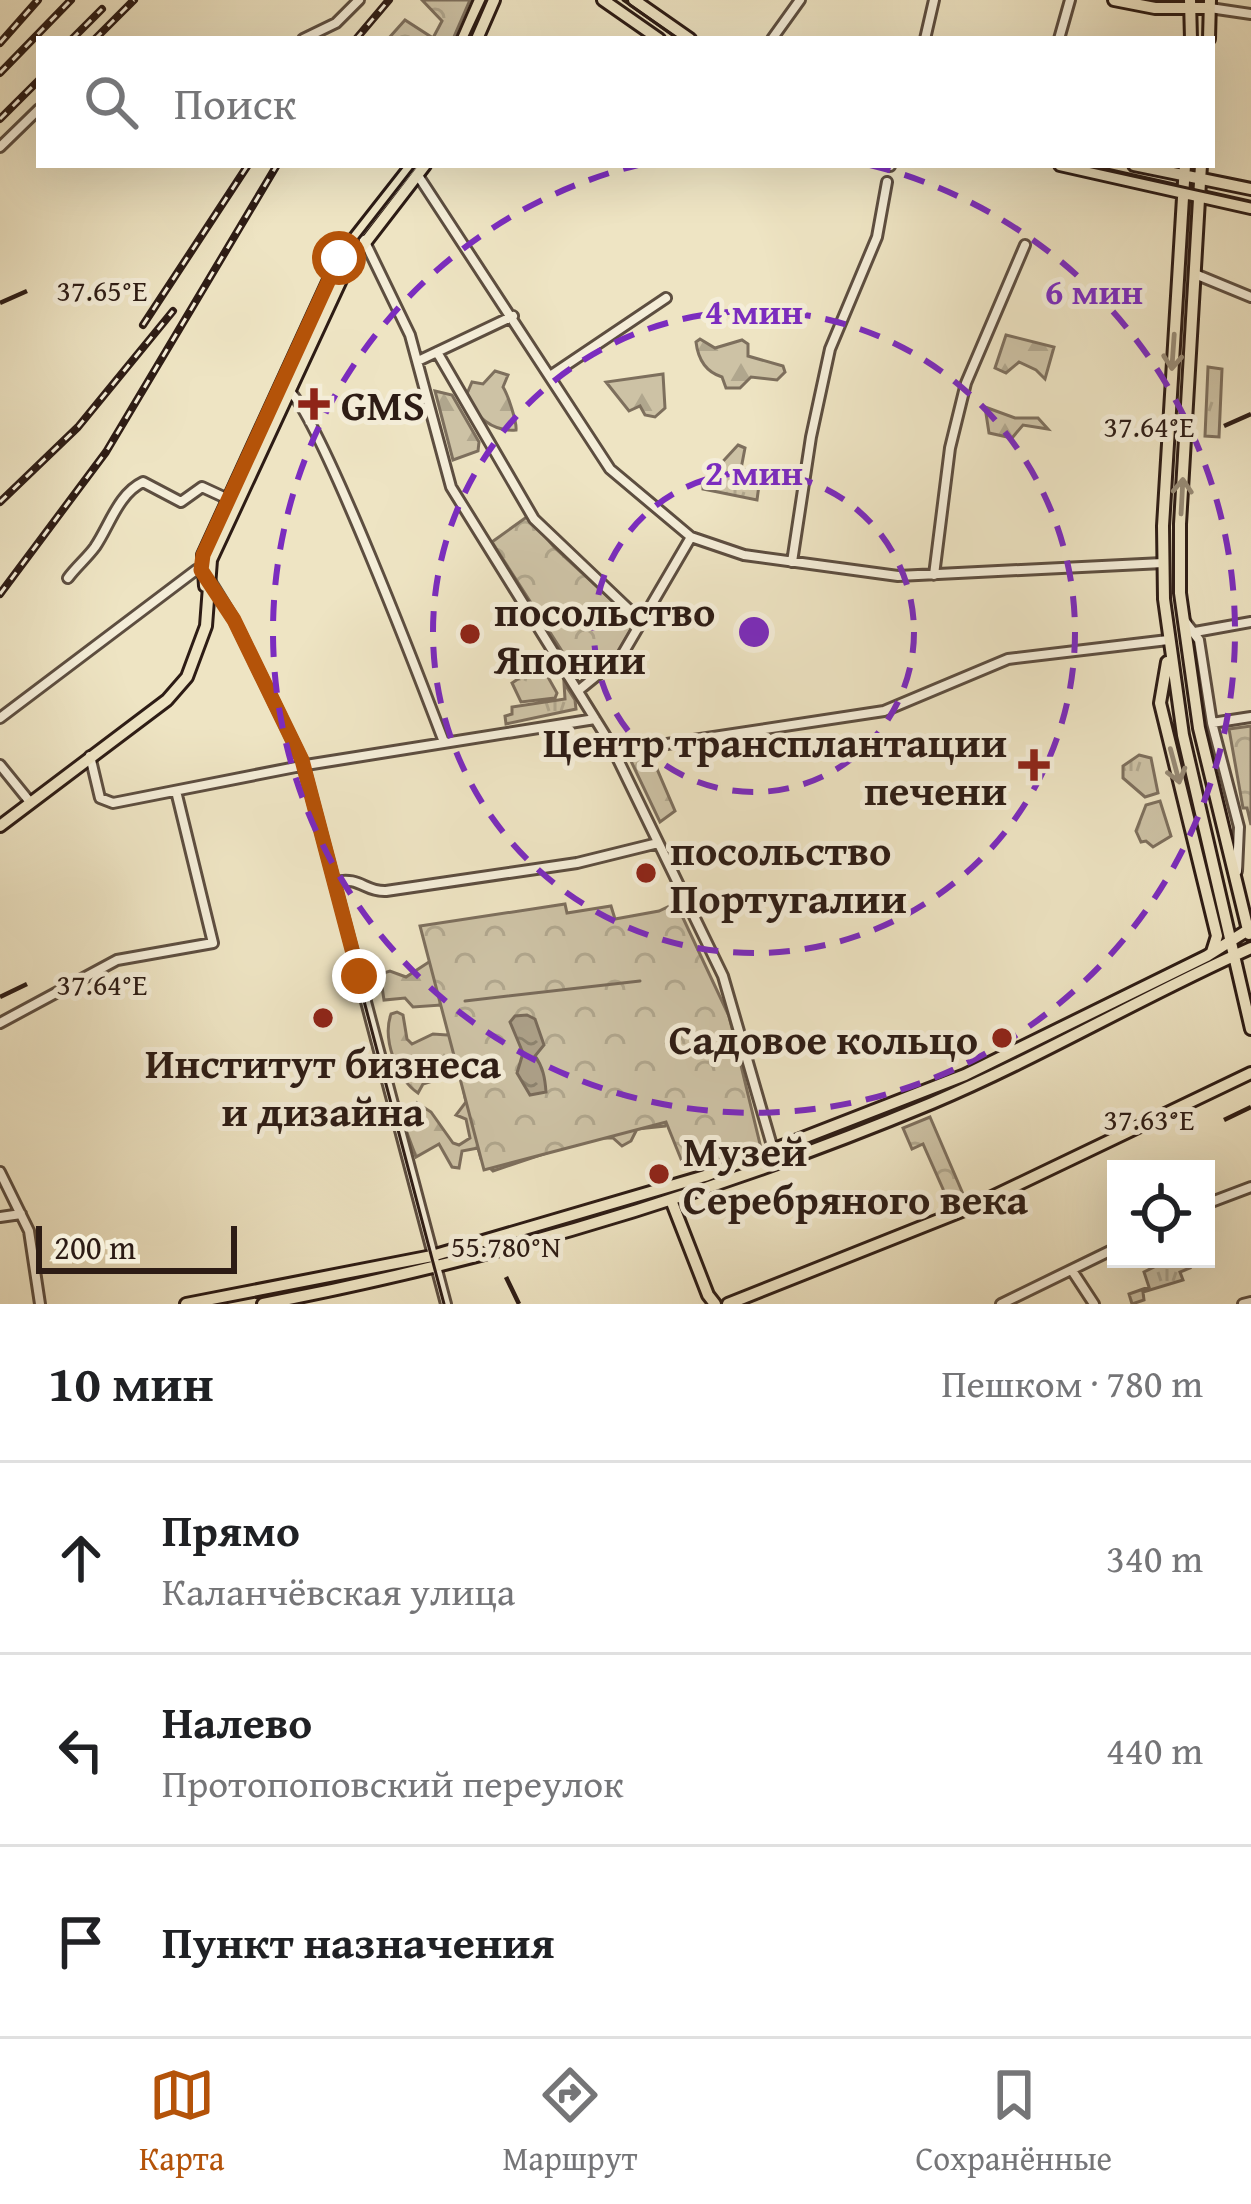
<!DOCTYPE html>
<html lang="ru">
<head>
<meta charset="utf-8">
<style>
	:root { --surface:#fff; --page:#f2f2f2; --text:#202124; --muted:#757577; --line:#e0e0e0; --accent:#b45309 }
	body { margin:0; font-family:"Gentium Book Plus",serif; background:var(--page); color:var(--text) }
	.controls { position:absolute; right:36px; bottom:36px; display:grid; overflow:hidden; border-radius:0px; box-shadow:0 12px 48px #0002 }
	.controls button { width:108px; height:108px; display:grid; place-items:center; padding:0; border:0; border-bottom:3px solid var(--line); background:var(--surface); color:var(--text); font:60px sans-serif }
	.scale { position:absolute; left:36px; bottom:30px; width:201px; box-sizing:border-box; padding-left:12px; border:6px solid #2d1c15; border-top:0; font-size:33px; line-height:42px; white-space:nowrap; color:#2d1c15; -webkit-text-stroke:9px #f4edd8; paint-order:stroke }
	.stop { position:absolute; width:36px; height:36px; margin:-27px; border:9px solid #b45309; border-radius:50%; background:#fff }
	.stop.end { background:#b45309; border-color:#fff; box-shadow:0 3px 12px #0008 }
	.list { margin:0; padding:0; list-style:none }
	h2 { display:flex; justify-content:space-between; align-items:center; height:156px; margin:0; padding:0 48px; font-size:51px }
	h2 small { font-size:39px; font-weight:400; color:var(--muted) }
	.list li { display:grid; grid-template-columns:78px 1fr auto; gap:36px; align-items:center; box-sizing:border-box; height:192px; padding:0 48px; border-top:3px solid var(--line) }
	.list b { display:block; font-size:45px; white-space:nowrap }
	.list p { margin:0; font-size:39px; white-space:nowrap; color:var(--muted) }
	.list em { font-size:39px; font-style:normal; color:var(--muted) }
	.icon { flex:none; width:66px; height:66px; fill:none; stroke:currentColor; stroke-width:2; stroke-linecap:round; stroke-linejoin:round }
	.map { position:relative; flex:none; width:1251px; height:1304px; overflow:hidden }
	.search { position:absolute; background:var(--surface); box-shadow:0 12px 48px #0002; left:36px; right:36px; top:36px; height:132px; display:flex; align-items:center; gap:30px; box-sizing:border-box; padding:0 42px; border-radius:0px; color:var(--muted); font-size:45px }
	.sheet { height:732px; background:var(--surface) }
	nav { display:flex; justify-content:space-around; align-items:center; box-sizing:border-box; height:168px; border-top:3px solid var(--line); background:var(--surface); font-size:33px; color:var(--muted) }
	nav a { display:grid; justify-items:center; gap:6px }
	nav .on { color:var(--accent) }
	.map>svg:first-child { display:block }
	.grass { fill:url(#grass-tufts); stroke:#7d6f5d; stroke-width:3 }
	.forest { fill:url(#forest-firs); stroke:#7d6f5d; stroke-width:3 }
	.park { fill:url(#park-crowns); stroke:#7d6f5d; stroke-width:3 }
	.water { fill:url(#water-ripples); stroke:#796b5a; stroke-width:3 }
	.lines { fill:none; stroke-linecap:round; stroke-linejoin:round }
	.stream { stroke:#796b5a; stroke-width:3 }
	.minor-casing { stroke:#5d4e40; stroke-width:14 }
	.major-casing { stroke:#2d1c15; stroke-width:16 }
	.minor { stroke:#f4edd8; stroke-width:8 }
	.major { stroke:#eee4c3; stroke-width:10 }
	.tram { stroke:#2d1c15; stroke-width:3 }
	.rail-casing { stroke:#2d1c15; stroke-width:8 }
	.rail { stroke:#f4edd8; stroke-width:3; stroke-dasharray:9; stroke-linecap:butt }
	.oneway { stroke:#978a75 }
	.route { stroke:#b45309; stroke-width:15 }
	.ticks { fill:none; stroke:#2d1c15; stroke-width:4.5 }
	.ring { fill:none; stroke:#7b2cbf; stroke-width:6; stroke-dasharray:21 15 }
	.poi-dot { fill:#8f2418; stroke:#f4edd8; stroke-width:4.5 }
	.labels { text-anchor:middle; dominant-baseline:central; stroke-width:10; stroke-linejoin:round; paint-order:stroke }
	.poi-label { font-size:42px; font-weight:bold; fill:#2d1c15; stroke:#f4edd8; text-anchor:start }
	.ticks-label { font-size:30px; text-anchor:middle; fill:#2d1c15; stroke:#f4edd8; stroke-width:10; stroke-linejoin:round; paint-order:stroke }
	.centre { fill:#7b2cbf; stroke:#f4edd8; stroke-width:6 }
	.ring-label { font-size:36px; text-anchor:middle; font-weight:bold; fill:#7b2cbf; stroke:#f4edd8; stroke-width:10; stroke-linejoin:round; paint-order:stroke }
</style>
</head>
<body>
<div class="map">
<svg width="1251" height="1304" viewBox="0 0 1251 1304">
	<defs>
		<pattern id="grass-tufts" width="24" height="20" patternUnits="userSpaceOnUse" patternTransform="scale(3)"><rect width="24" height="20" fill="#cdc2a5"/><path d="M3 7l-1-3M5 7V3M7 7l1-3M15 17l-1-3M17 17v-4M19 17l1-3" fill="none" stroke="#b0a68d"/></pattern>
		<pattern id="forest-firs" width="22" height="20" patternUnits="userSpaceOnUse" patternTransform="scale(3)"><rect width="22" height="20" fill="#cdc2a5"/><path d="M5 1l3.5 6h-7zM16 11l3.5 6h-7z" fill="#b0a68d"/></pattern>
		<pattern id="park-crowns" width="20" height="18" patternUnits="userSpaceOnUse" patternTransform="scale(3)"><rect width="20" height="18" fill="#cdc2a5"/><path d="M2 6a3 3 0 1 1 6 0M12 15a3 3 0 1 1 6 0" fill="none" stroke="#b0a68d"/></pattern>
		<pattern id="water-ripples" width="26" height="14" patternUnits="userSpaceOnUse" patternTransform="scale(3)"><rect width="26" height="14" fill="#aca088"/><path d="M2 4q2-2 4 0t4 0M15 11q2-2 4 0t4 0" fill="none" stroke="#8c826e"/></pattern>
	</defs>
	<rect width="100%" height="100%" fill="#eee4c3"/>
	<filter id="stains"><feTurbulence type="fractalNoise" baseFrequency=".00167" numOctaves="4"/><feColorMatrix values="0 0 0 0 .2 0 0 0 0 .09 0 0 0 0 .02 0 0 0 .5 -.17"/></filter>
	<radialGradient id="worn" r=".72"><stop offset=".6" stop-color="#630" stop-opacity="0"/><stop offset="1" stop-color="#630" stop-opacity=".3"/></radialGradient>
	<path class="grass" d="M1208,367l14,2 -3,68 -14,-1z
		M738,445l7,3 -4,21 11,3 7,13 -2,15 -54,-11v-6z
		M535,654l22,39 -2,5 -34,4 -9,-19 6,-4 -8,-19 9,2z
		M564,683l11,17 1,9 -70,15 -1,-8 7,-2v-7l53,-8z
		M1139,755l12,3 7,35 -13,4 -22,-19v-12z
		M1160,801l11,35 -18,11 -7,-6 -5,1 -5,-11 10,-26z
		M1170,1259h16l4,9 -10,4 3,8 -40,12 1,8 -12,4 -3,-10 20,-7 -5,-15z"/>
	<path class="forest" d="M1006,335l48,12 -9,32 -9,-9 -17,-8 -13,11 -11,-5z
		M700,339l15,9 27,-8 6,4v12l35,10 2,6 -8,8 -26,-3 -11,11h-14l-4,-11c-16,-5 -24,-18 -26,-35z
		M495,371l13,4 -5,12c5,8 14,35 13,43 -24,2 -41,-14 -50,-34l6,-14 11,2z
		M663,374l2,34 -10,9 -10,-2 -5,-9 -11,5 -23,-29z
		M435,391l17,4 27,47 -1,9 -25,9z
		M985,407l30,11h23l10,11 -25,-4 -11,13 -23,-5z
		M657,755l-3,7 21,49 -15,11 -30,-63z
		M432,960l241,154 -8,12 -28,3 -6,12 -9,5 -9,-8h-22l-98,33 -12,-12 -3,-11 -16,3 -3,17 -7,-1 -13,-23 -23,13 -10,-27 11,-27 14,9 22,31 6,2 11,-7 -4,-19 -10,-4 10,-13 -8,-39 -5,9h-11l-6,8 -13,4 -5,9c-21,-14 -36,-54 -27,-79l6,-2 6,3 4,24 5,5 21,-10 14,1 5,-4 -11,-26 -28,2 -8,-9 -21,2 -4,-26 10,-3 16,6z"/>
	<path class="park" d="M422,0h48l-17,39h-65l17,-19 28,18 9,-17z
		M528,516l26,31 81,75 -20,36 -30,21 -7,-3 -86,-134z
		M1251,726v99l-4,-17h-4l-14,-79z
		M676,903l53,113 31,128 -75,25 -19,-47 -182,48 -64,-244 145,-22 2,9 44,-7 4,13 44,-8z
		M930,1117l36,84 -15,6 -28,-63 -11,5 -9,-21z"/>
	<path class="water" d="M527,1015l8,4 9,26 -9,11c8,11 10,22 11,36l-16,3 -13,-22 6,-20 -13,-31 5,-6z"/>
	<g class="lines">
		<path class="stream" d="M465,1001l175,-20"/>
		<defs>
			<path id="minor" d="M1210,8l41,6
				M303,39l33,-16 23,-23
				M772,39l28,-39
				M925,39l9,-39
				M1059,39l11,-39
				M0,147l39,-38
				M890,165v1
				M419,177l191,292 81,68 53,18 154,21 265,-13
				M364,240l46,95 41,152 159,256 113,233 54,187
				M1195,274l56,23
				M437,352l97,167 107,102
				M418,361l95,-45
				M550,376l116,-78
				M288,390c29,19 137,302 156,352
				M792,562l19,-125 19,-88 47,-112 10,-55
				M934,575l16,-127 16,-65 59,-138
				M68,578c8,-11 19,-20 27,-31 15,-22 23,-53 48,-65l38,20 21,-15 26,12
				M1184,620l15,20 13,83 27,104 -2,44
				M1195,632l56,-10
				M579,690l43,-35 69,-118
				M0,718l196,-148 8,1 30,49 68,140 144,544
				M1212,723l39,-6
				M614,752l270,-41 124,-52 160,-19
				M90,756l10,42 13,5 193,-38 289,-46
				M0,765l30,37
				M335,882c25,-6 30,10 51,9l191,-28 81,-20
				M0,1023l117,-63 96,-17 -37,-152
				M0,1172l29,59 11,73
				M1206,1204l45,-17
				M0,1217l21,-3
				M1073,1272l21,32
				M1001,1304l115,-56
				M1243,1304l8,-2"/>
			<path id="major" d="M603,0l56,39
				M634,0l56,39
				M1114,0l41,8h55
				M1190,0l1,39
				M463,39l17,-39
				M477,39l17,-39
				M1209,39l1,-39
				M1060,165l191,43
				M1134,165l117,24
				M1185,165l-22,361 1,73 19,136 68,294
				M1201,165l-21,359v69l19,135 50,206
				M205,586l-2,-31 136,-297 73,-93
				M1167,662l-7,41 57,233 -5,16
				M0,826l167,-126 20,-23 19,-51 5,-66 137,-295 77,-100
				M671,1200l37,95 7,9
				M186,1304l246,-48 273,-80 260,-101 242,-119 44,-28
				M263,1304c230,-44 453,-111 669,-201 109,-46 211,-107 319,-155
				M728,1304l241,-96 282,-135"/>
		</defs>
		<use href="#minor" class="minor-casing"/>
		<use href="#major" class="major-casing"/>
		<use href="#minor" class="minor"/>
		<use href="#major" class="major"/>
		<path class="tram" d="M623,0l55,39
			M468,39l18,-39
			M416,165l-74,95 -139,307 99,199 142,538
			M1083,165l168,37"/>
		<defs>
			<path id="rail" d="M72,39l30,-30
				M95,39l39,-39
				M356,39l33,-39
				M0,43l38,-43
				M0,73l71,-73
				M0,119l39,-39
				M143,325l105,-160
				M0,502l78,-75 95,-116
				M0,594l106,-142 171,-287"/>
		</defs>
		<use href="#rail" class="rail-casing"/>
		<use href="#rail" class="rail"/>
	</g>
	<defs><path id="oneway-shaft" d="M-6 0H5M1.5-3L5.5 0L1.5 3" fill="none" stroke-width="1.6" stroke-linecap="round" stroke-linejoin="round" transform="scale(3)"/></defs>
	<g class="oneway">
		<use href="#oneway-shaft" transform="translate(1173 352) rotate(94)"/>
		<use href="#oneway-shaft" transform="translate(1182 496) rotate(-87)"/>
		<use href="#oneway-shaft" transform="translate(1175 766) rotate(75)"/>
	</g>
	<g class="lines">
		<path class="route" d="M339,258l-136,297 -2,15 33,50 68,140 57,216"/>
	</g>
	<path class="ticks" d="M0,303l27,-12M1224,426l27,-12M0,997l27,-13M1224,1120l27,-13M506,1277l13,27"/>
	<g class="ring">
		<circle cx="754" cy="632" r="160"/>
		<circle cx="754" cy="632" r="321"/>
		<path d="M870 165A481 481 0 1 1 638 165"/>
	</g>
	<g class="poi-dot">
		<path d="M308 386h12v12h12v12h-12v12h-12v-12h-12v-12h12z"/>
		<circle cx="470" cy="634" r="12"/>
		<path d="M1028 747h12v12h12v12h-12v12h-12v-12h-12v-12h12z"/>
		<circle cx="646" cy="873" r="12"/>
		<circle cx="323" cy="1018" r="12"/>
		<circle cx="1002" cy="1038" r="12"/>
		<circle cx="659" cy="1174" r="12"/>
	</g>
	<g class="labels">
		<g class="poi-label">
			<text x="341" y="404">GMS</text>
			<text x="494" y="610">посольство<tspan x="494" dy="48">Японии</tspan></text>
			<text x="1007" y="741" text-anchor="end">Центр трансплантации<tspan x="1007" dy="48">печени</tspan></text>
			<text x="670" y="849">посольство<tspan x="670" dy="48">Португалии</tspan></text>
			<text x="978" y="1038" text-anchor="end">Садовое кольцо</text>
			<text x="323" y="1062" text-anchor="middle">Институт бизнеса<tspan x="323" dy="48">и дизайна</tspan></text>
			<text x="683" y="1150">Музей<tspan x="683" dy="48">Серебряного века</tspan></text>
		</g>
	</g>
	<g class="ticks-label">
		<text x="102" y="301">37.65°E</text>
		<text x="1149" y="437">37.64°E</text>
		<text x="102" y="995">37.64°E</text>
		<text x="1149" y="1130">37.63°E</text>
		<text x="506" y="1257">55.780°N</text>
	</g>
	<circle cx="754" cy="632" r="18" class="centre"/>
	<g class="ring-label">
		<text x="1094" y="304">6 мин</text>
		<text x="754" y="324">4 мин</text>
		<text x="754" y="485">2 мин</text>
	</g>
	<rect width="100%" height="100%" filter="url(#stains)"/>
	<rect width="100%" height="100%" fill="url(#worn)"/>
</svg>
<div class="controls">
<button><svg class="icon" aria-label="locate" viewBox="0 0 24 24"><circle cx="12" cy="12" r="6"/><path d="M12 2v4M12 18v4M2 12h4M18 12h4"/></svg></button>
</div>
<div class="scale">200 m</div>
<div class="stop" style="left:339px;top:258px"></div>
<div class="stop end" style="left:359px;top:976px"></div>
<div class="search"><svg class="icon" aria-label="search" viewBox="0 0 24 24"><circle cx="10" cy="10" r="6"/><path d="M15 15l6 6"/></svg>Поиск</div>
</div>
<section class="sheet">
<h2>10 мин<small>Пешком · 780 m</small></h2>
<ul class="list">
<li><svg class="icon" aria-label="ahead" viewBox="0 0 24 24"><path d="M12 20V5M6 11l6-6 6 6"/></svg><div><b>Прямо</b><p>Каланчёвская улица</p></div><em>340 m</em></li>
<li><svg class="icon" aria-label="left" viewBox="0 0 24 24"><path d="M17 20v-9H6M10 6l-5 5 5 5"/></svg><div><b>Налево</b><p>Протопоповский переулок</p></div><em>440 m</em></li>
<li><svg class="icon" aria-label="arrive" viewBox="0 0 24 24"><path d="M6 21V4h12l-3 4 3 4H6"/></svg><div><b>Пункт назначения</b></div></li>
</ul>
</section>
<nav>
<a class="on"><svg class="icon" aria-label="map" viewBox="0 0 24 24"><path d="M3 6l6-2 6 2 6-2v14l-6 2-6-2-6 2zM9 4v14M15 6v14"/></svg>Карта</a>
<a><svg class="icon" aria-label="directions" viewBox="0 0 24 24"><path d="M12 3l9 9-9 9-9-9zM9 14v-3h6M13 9l2 2-2 2"/></svg>Маршрут</a>
<a><svg class="icon" aria-label="saved" viewBox="0 0 24 24"><path d="M7 4h10v16l-5-4-5 4z"/></svg>Сохранённые</a>
</nav>
</body>
</html>
